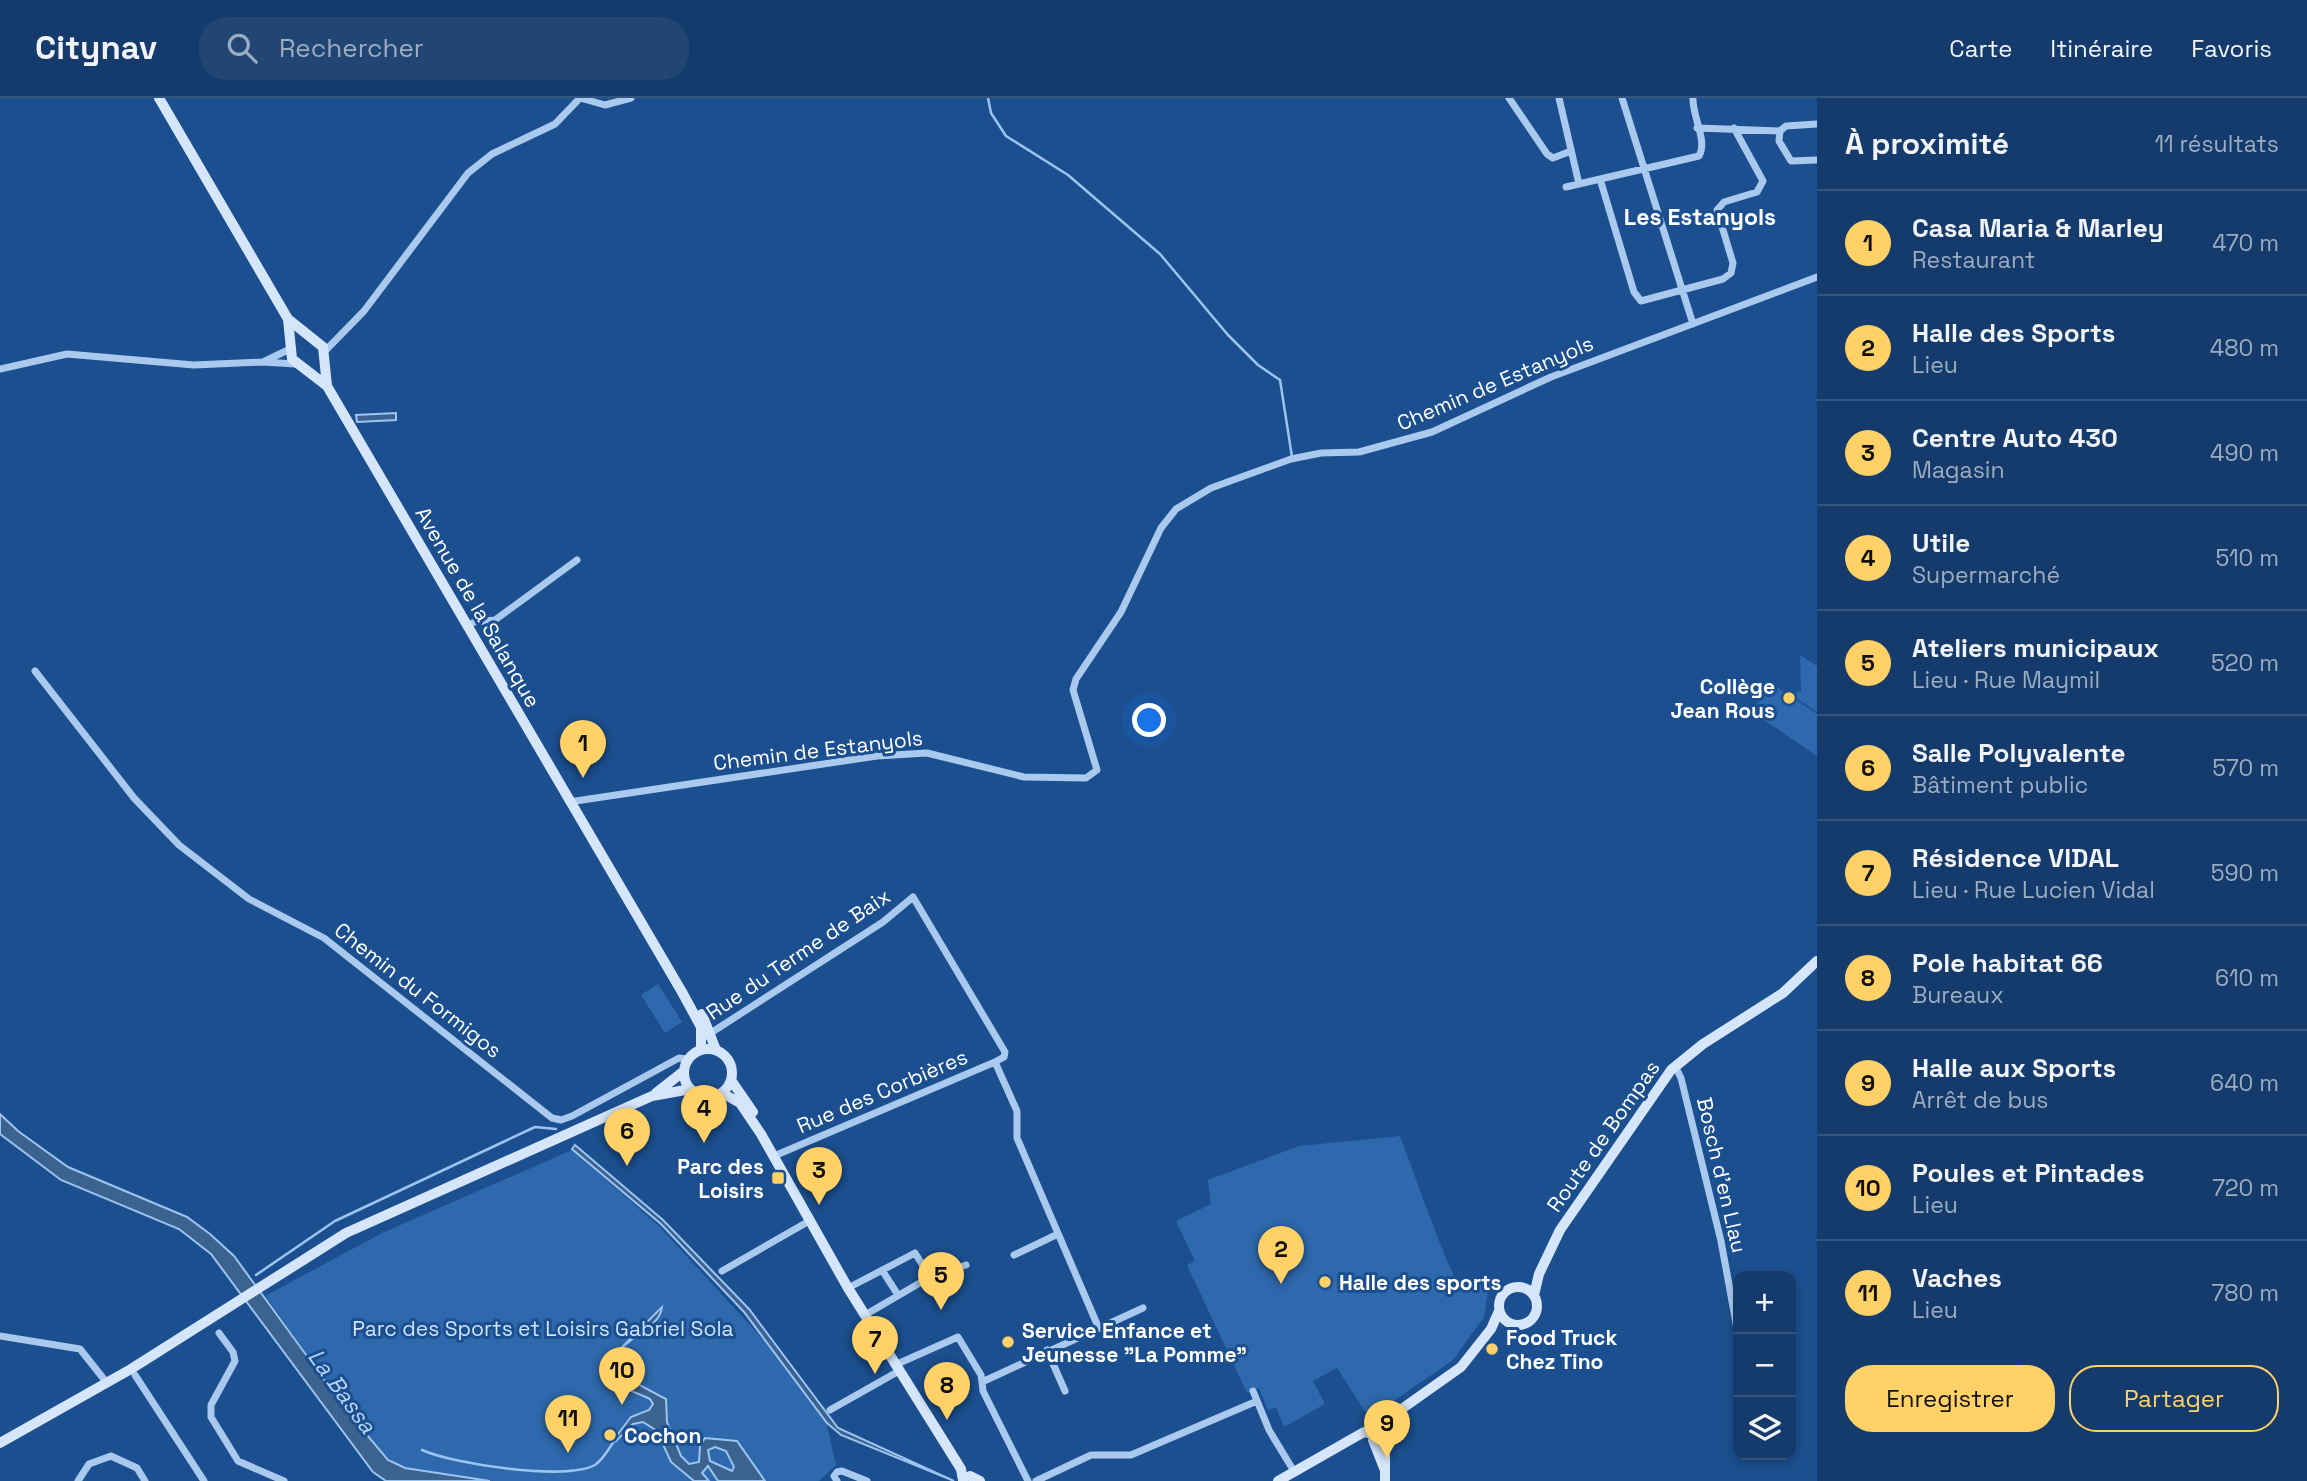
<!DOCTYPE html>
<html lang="fr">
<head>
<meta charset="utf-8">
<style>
	:root { --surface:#143b6b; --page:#214673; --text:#f1f3f6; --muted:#9dadc1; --line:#33557e; --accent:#ffd166 }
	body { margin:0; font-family:"Space Grotesk",sans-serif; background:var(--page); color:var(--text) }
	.controls { position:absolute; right:21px; bottom:21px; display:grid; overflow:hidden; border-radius:14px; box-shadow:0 4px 10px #0003 }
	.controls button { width:63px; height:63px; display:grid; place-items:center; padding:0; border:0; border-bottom:2px solid var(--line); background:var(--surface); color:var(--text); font:35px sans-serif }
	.you { position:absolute; left:1150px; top:623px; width:24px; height:24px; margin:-18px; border:5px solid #fff; border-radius:50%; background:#1a73e8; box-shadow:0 0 0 10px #1a73e833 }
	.badge { display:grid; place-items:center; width:46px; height:46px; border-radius:50%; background:var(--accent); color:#111; font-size:23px; font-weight:700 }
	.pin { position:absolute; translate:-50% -58px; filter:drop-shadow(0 2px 4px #0008) }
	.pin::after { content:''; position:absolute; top:37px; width:24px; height:21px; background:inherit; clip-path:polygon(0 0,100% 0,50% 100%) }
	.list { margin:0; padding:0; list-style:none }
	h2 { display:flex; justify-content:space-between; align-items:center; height:91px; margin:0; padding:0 28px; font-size:30px }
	h2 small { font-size:23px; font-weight:400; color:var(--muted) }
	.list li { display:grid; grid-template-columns:46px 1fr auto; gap:21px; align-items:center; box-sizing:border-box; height:105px; padding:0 28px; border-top:2px solid var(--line) }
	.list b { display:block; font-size:26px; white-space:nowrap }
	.list p { margin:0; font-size:23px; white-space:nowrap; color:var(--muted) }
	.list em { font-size:23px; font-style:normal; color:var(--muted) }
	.actions { display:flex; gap:14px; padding:21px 28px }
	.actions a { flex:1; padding:16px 0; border:2px solid var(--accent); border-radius:28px; text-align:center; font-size:24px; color:var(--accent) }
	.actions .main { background:var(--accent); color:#111 }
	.icon { flex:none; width:38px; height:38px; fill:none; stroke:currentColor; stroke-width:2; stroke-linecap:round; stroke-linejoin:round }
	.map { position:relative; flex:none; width:1817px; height:1383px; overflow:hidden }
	header { display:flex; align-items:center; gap:42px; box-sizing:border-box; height:98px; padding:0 35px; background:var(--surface); border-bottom:2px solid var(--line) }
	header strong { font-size:33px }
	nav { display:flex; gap:38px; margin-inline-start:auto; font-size:24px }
	.search { width:490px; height:63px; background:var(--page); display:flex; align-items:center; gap:18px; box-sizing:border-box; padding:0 24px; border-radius:28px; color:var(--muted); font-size:26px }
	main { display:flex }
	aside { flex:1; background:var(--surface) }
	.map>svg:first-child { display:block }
	.green { fill:#2e69ad }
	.water { fill:#3c6290; stroke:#9cc4f0; stroke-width:2; fill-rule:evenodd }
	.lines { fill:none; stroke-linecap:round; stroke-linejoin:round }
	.stream { stroke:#9cc4f0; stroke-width:2.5 }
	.minor { stroke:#a9c9ee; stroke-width:7 }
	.secondary { stroke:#d6e6fa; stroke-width:10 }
	.poi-dot { fill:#ffd166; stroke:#1b4f8f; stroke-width:2.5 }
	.labels { text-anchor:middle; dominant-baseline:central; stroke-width:6; stroke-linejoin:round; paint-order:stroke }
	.street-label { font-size:21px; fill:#fff; stroke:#1b4f8f }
	.poi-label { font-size:21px; font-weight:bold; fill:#fff; stroke:#1b4f8f; text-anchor:start }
	.park-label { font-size:21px; fill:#cfe3fa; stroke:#1b4f8f }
	.neighbourhood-label { font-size:23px; font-weight:bold; fill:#fff; stroke:#1b4f8f }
	.water-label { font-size:23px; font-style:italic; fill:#b5d3f5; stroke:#1b4f8f }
</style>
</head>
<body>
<header>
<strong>Citynav</strong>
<div class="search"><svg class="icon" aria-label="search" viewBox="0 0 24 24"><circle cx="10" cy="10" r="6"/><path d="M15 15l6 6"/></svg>Rechercher</div>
<nav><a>Carte</a><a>Itinéraire</a><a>Favoris</a></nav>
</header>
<main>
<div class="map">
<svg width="1817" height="1383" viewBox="0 0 1817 1383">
	<rect width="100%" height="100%" fill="#1b4f8f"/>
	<path class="green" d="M1800,557l17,11v46l-21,-14v-6l5,-1z
		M1773,586l44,30v42l-66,-45z
		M658,886l24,38 -17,11 -24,-38z
		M1400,1038c19,50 35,99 57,147l18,-4 13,12 -4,26 -31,43 -84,58 -32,-50 -24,13 12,23 -41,23 -8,-20 -8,3 -9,-22 -12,5 -60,-128 8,-4 -19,-40 35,-17 -3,-24 91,-34z
		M572,1052l88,77 110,120 57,78 9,40 -17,16h-326l-89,-14 -17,-9 -13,-12 -109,-150 117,-63z"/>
	<path class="water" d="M396,315v7l-39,2 -1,-7z
		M0,1016l18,17 50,36 119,50 23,17 24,22 116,159 38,45 17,8 85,13h-104l-13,-9 -162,-218 -32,-25 -118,-49 -61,-46z
		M575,1047l88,75 86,89 89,119 116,53 -113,-46 -14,-12 -83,-111 -83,-88 -89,-75z
		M662,1209c-2,26 -56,34 -47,65l51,27 1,23 14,34 8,8 10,-2 1,-16 5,-8 32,3 28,40h-47l-10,-15 -6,7 7,8h-15l-23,-19 -14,-31 -14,-9 -10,2 -17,17 -1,-3 16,-21 18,-7 4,-6 -3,-5c-21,-11 -46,-11 -39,-41zM715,1349l11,4 8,16 -2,4 -22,-10 -2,-11z"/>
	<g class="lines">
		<path class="stream" d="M988,0l3,15 15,23 62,39 92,79 68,81 30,30 22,15 12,77
			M256,1177l79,-54 200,-94 21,2
			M422,1352c31,14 143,31 173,15 8,-5 14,-17 20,-25"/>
		<path class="minor" d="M1509,0l38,56 6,4 18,-7
			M1559,0l20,86
			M1622,0l71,226
			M1817,26l-31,2 -6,5 -1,10 12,20 26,-1
			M1697,30l83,3
			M1600,81l34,113 7,9 82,-22 8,-6 2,-10 -16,-53 7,-8 33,-10 6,-11 -29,-53
			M1566,89l133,-31c9,-15 -7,-40 -6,-58
			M292,250l-29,14 32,2
			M324,254l40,-41 104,-138 24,-19 63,-30 25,-26 25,7 26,-7
			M0,271l67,-15 127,11 69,-3
			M467,529l7,-5 21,-2 82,-60
			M35,573l99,127 45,47 70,54 75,39 228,180 9,2 11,-4 107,-58 9,1
			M569,704l308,-46 50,-3 97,24 62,1 11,-8 -24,-80 3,-11 45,-67 40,-84 15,-19 35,-21 80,-29 30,-6 38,-1 73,-20 119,-55 266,-100
			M706,938l177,-114 30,-25 92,155 -1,5 -9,5 -221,94
			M995,964l22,49v27l80,186 -1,3
			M1675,968l6,12 40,163 17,93
			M1014,1157l44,-21
			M882,1172l16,25
			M722,1173l89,-51
			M848,1190l67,-35 15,24
			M865,1217l65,-38 36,-12
			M219,1235l14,19 2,9 -24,44v12l27,44 46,20
			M0,1238l80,13 27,34
			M1047,1252l18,41
			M895,1267l63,-28 23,38 1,7
			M135,1277l69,106
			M1253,1293l16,39 26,43
			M830,1312l69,-39
			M78,1383l11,-17 22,-8 26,12 8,13
			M837,1383l-3,-5 3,-4 5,-1 25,10
			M1028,1383l-45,-90 -1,-9 161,-74
			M1036,1383l55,-26h40l126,-54"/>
		<path class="secondary" d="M159,0l129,221 35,28 4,39 355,606 19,35v23
			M288,221l4,40 35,27
			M702,916l14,36
			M684 975a24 24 0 1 1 48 0a24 24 0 1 1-48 0Z
			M731,982l22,32
			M656,995l28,-22
			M722,995l18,10 21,31 87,154 113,181 2,11
			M1499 1208a19 19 0 1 1 38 0a19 19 0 1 1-38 0Z
			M1534,1197l5,-21 21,-44 111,-160 32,-26 80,-51 34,-32
			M1385,1334v49
			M0,1345l131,-74 215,-136 306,-137 39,-7
			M1384,1370l-11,-28 6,-15 82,-58 30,-38 8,-18
			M970,1378l10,5
			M1278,1383l86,-49 19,5"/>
	</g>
	<g class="poi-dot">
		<circle cx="1789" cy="600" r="7"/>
		<rect x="771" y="1073" width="14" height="14" rx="3.5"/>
		<circle cx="1325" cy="1184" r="7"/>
		<circle cx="1008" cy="1244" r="7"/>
		<circle cx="1492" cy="1251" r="7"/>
		<circle cx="610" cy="1337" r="7"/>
	</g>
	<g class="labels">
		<g class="street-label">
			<text transform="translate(1495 285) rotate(-23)">Chemin de Estanyols</text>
			<text transform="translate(478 509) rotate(60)">Avenue de la Salanque</text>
			<text transform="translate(818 652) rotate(-7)">Chemin de Estanyols</text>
			<text transform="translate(798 856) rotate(-34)">Rue du Terme de Baix</text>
			<text transform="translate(418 892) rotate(38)">Chemin du Formigos</text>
			<text transform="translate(882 993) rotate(-23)">Rue des Corbières</text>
			<text transform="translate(1603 1038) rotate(-55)">Route de Bompas</text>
			<text transform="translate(1722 1077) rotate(77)">Bosch d'en Llau</text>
		</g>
		<g class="poi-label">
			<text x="1775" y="588" text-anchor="end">Collège<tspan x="1775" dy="24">Jean Rous</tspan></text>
			<text x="764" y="1068" text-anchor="end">Parc des<tspan x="764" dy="24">Loisirs</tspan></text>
			<text x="1339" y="1184">Halle des sports</text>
			<text x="1022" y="1232">Service Enfance et<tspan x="1022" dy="24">Jeunesse "La Pomme"</tspan></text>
			<text x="1506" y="1239">Food Truck<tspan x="1506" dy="24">Chez Tino</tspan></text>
			<text x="624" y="1337">Cochon</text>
		</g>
		<g class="park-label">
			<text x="543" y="1230">Parc des Sports et Loisirs Gabriel Sola</text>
		</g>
		<g class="neighbourhood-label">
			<text x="1700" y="119">Les Estanyols</text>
		</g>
		<g class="water-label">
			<text transform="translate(342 1293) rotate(54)">La Bassa</text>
		</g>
	</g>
</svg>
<div class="controls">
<button>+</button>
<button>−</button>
<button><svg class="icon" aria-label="layers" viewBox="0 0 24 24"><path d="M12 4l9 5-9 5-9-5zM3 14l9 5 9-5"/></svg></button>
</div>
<div class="you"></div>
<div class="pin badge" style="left:583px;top:680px">1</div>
<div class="pin badge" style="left:1281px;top:1186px">2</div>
<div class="pin badge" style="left:819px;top:1107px">3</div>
<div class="pin badge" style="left:704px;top:1045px">4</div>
<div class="pin badge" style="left:941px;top:1212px">5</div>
<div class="pin badge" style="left:627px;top:1068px">6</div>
<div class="pin badge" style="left:875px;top:1276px">7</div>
<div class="pin badge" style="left:947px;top:1322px">8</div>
<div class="pin badge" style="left:1387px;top:1360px">9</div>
<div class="pin badge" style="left:622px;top:1307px">10</div>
<div class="pin badge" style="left:568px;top:1355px">11</div>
</div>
<aside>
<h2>À proximité<small>11 résultats</small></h2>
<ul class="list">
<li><span class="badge">1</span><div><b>Casa Maria &amp; Marley</b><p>Restaurant</p></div><em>470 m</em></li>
<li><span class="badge">2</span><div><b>Halle des Sports</b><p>Lieu</p></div><em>480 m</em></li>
<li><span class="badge">3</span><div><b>Centre Auto 430</b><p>Magasin</p></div><em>490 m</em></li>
<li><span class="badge">4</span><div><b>Utile</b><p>Supermarché</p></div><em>510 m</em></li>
<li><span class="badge">5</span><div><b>Ateliers municipaux</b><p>Lieu · Rue Maymil</p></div><em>520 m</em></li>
<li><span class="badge">6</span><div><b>Salle Polyvalente</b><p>Bâtiment public</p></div><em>570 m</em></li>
<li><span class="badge">7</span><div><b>Résidence VIDAL</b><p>Lieu · Rue Lucien Vidal</p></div><em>590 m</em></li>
<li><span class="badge">8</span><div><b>Pole habitat 66</b><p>Bureaux</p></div><em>610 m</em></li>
<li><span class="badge">9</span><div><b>Halle aux Sports</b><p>Arrêt de bus</p></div><em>640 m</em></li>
<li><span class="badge">10</span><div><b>Poules et Pintades</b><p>Lieu</p></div><em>720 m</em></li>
<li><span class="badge">11</span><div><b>Vaches</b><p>Lieu</p></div><em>780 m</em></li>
</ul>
<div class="actions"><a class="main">Enregistrer</a><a>Partager</a></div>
</aside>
</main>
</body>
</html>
